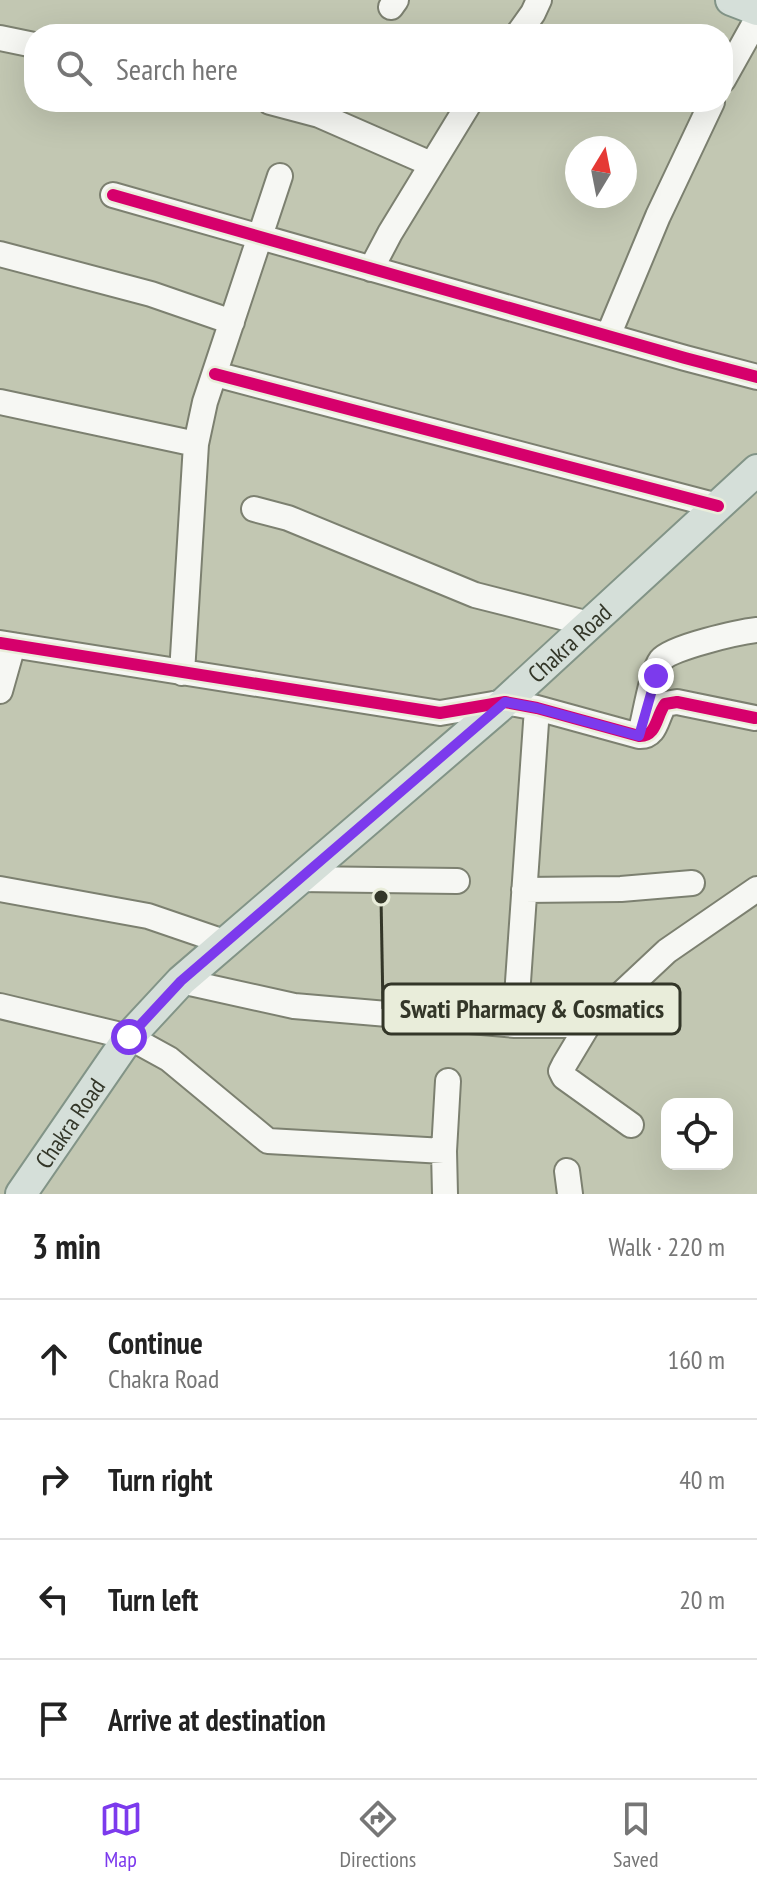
<!DOCTYPE html>
<html lang="en">
<head>
<meta charset="utf-8">
<style>
	:root { --surface:#fff; --page:#f2f2f2; --text:#222; --muted:#767676; --line:#e0e0e0; --accent:#7c3aed }
	body { margin:0; font-family:"PT Sans Narrow",sans-serif; background:var(--page); color:var(--text) }
	.controls { position:absolute; right:24px; bottom:24px; display:grid; overflow:hidden; border-radius:16px; box-shadow:0 8px 32px #0002 }
	.controls button { width:72px; height:72px; display:grid; place-items:center; padding:0; border:0; border-bottom:2px solid var(--line); background:var(--surface); color:var(--text); font:40px sans-serif }
	.compass { position:absolute; left:565px; top:136px; width:72px; height:72px; border-radius:50%; background:var(--surface); box-shadow:0 8px 32px #0002; rotate:10deg }
	.stop { position:absolute; width:24px; height:24px; margin:-18px; border:6px solid #7c3aed; border-radius:50%; background:#fff }
	.stop.end { background:#7c3aed; border-color:#fff; box-shadow:0 2px 8px #0008 }
	.list { margin:0; padding:0; list-style:none }
	h2 { display:flex; justify-content:space-between; align-items:center; height:104px; margin:0; padding:0 32px; font-size:34px }
	h2 small { font-size:26px; font-weight:400; color:var(--muted) }
	.list li { display:grid; grid-template-columns:52px 1fr auto; gap:24px; align-items:center; box-sizing:border-box; height:120px; padding:0 32px; border-top:2px solid var(--line) }
	.list b { display:block; font-size:30px; white-space:nowrap }
	.list p { margin:0; font-size:26px; white-space:nowrap; color:var(--muted) }
	.list em { font-size:26px; font-style:normal; color:var(--muted) }
	.icon { flex:none; width:44px; height:44px; fill:none; stroke:currentColor; stroke-width:2; stroke-linecap:round; stroke-linejoin:round }
	.map { position:relative; flex:none; width:757px; height:1194px; overflow:hidden }
	.search { position:absolute; background:var(--surface); box-shadow:0 8px 32px #0002; left:24px; right:24px; top:24px; height:88px; display:flex; align-items:center; gap:20px; box-sizing:border-box; padding:0 28px; border-radius:32px; color:var(--muted); font-size:30px }
	.sheet { height:584px; background:var(--surface) }
	nav { display:flex; justify-content:space-around; align-items:center; box-sizing:border-box; height:112px; border-top:2px solid var(--line); background:var(--surface); font-size:22px; color:var(--muted) }
	nav a { display:grid; justify-items:center; gap:4px }
	nav .on { color:var(--accent) }
	.map>svg:first-child { display:block }
	.lines { fill:none; stroke-linecap:round; stroke-linejoin:round }
	.minor-casing { stroke:#7c8070; stroke-width:28 }
	.major-casing { stroke:#829487; stroke-width:34 }
	.minor { stroke:#f6f7f3; stroke-width:24 }
	.major { stroke:#d5dfd9; stroke-width:30 }
	.cycleway-casing { stroke:#e9edda; stroke-width:17 }
	.cycleway { stroke:#d6006c; stroke-width:12 }
	.route { stroke:#7c3aed; stroke-width:10 }
	.labels { text-anchor:middle; dominant-baseline:central; stroke-width:6; stroke-linejoin:round; paint-order:stroke }
	.street-label { font-size:24px; fill:#333628; stroke:#e9edda }
	.leader { fill:none; stroke:#333628; stroke-width:3 }
	.callout-dot { fill:#333628; stroke:#e9edda; stroke-width:3 }
	.callout { fill:#e9edda; stroke:#333628; stroke-width:3 }
	.callout-label { font-size:26px; text-anchor:middle; font-weight:bold; fill:#333628 }
</style>
</head>
<body>
<div class="map">
<svg width="757" height="1194" viewBox="0 0 757 1194">
	<rect width="100%" height="100%" fill="#c2c7b2"/>
	<g class="lines">
		<defs>
			<path id="minor" d="M391,7l5,-7
				M518,34l15,-21 6,-13
				M0,38l34,7
				M723,80l34,-61
				M270,102l49,13 112,49
				M113,195l572,163 72,19
				M0,254l151,40 81,28
				M371,269l19,-36 80,-131
				M608,336l50,-120 54,-114
				M215,374l503,132
				M0,402l196,42
				M254,509l34,9 187,77 114,29
				M0,643l440,70 65,-11 32,6 102,28c18,1 17,-20 26,-32l12,-2 78,16
				M182,673l14,-229 9,-42 75,-226
				M0,691l13,-46
				M642,726c4,-16 10,-54 19,-66 10,-13 79,-28 96,-30
				M299,879l158,2
				M0,889l148,27 79,27
				M524,890l97,-1 71,-6
				M181,981l113,25 221,19h73
				M0,1006l129,31 40,22 99,82 176,10
				M515,1025l22,-317
				M631,1125l-67,-48 -3,-6 3,-6 24,-40 79,-74 90,-62
				M567,1171l3,23
				M445,1194l-1,-43 4,-70"/>
			<g id="major">
				<path d="M731,0l26,10"/>
				<path id="s1" d="M21,1194l108,-157 52,-56 324,-279 252,-232"/>
			</g>
		</defs>
		<use href="#minor" class="minor-casing"/>
		<use href="#major" class="major-casing"/>
		<use href="#minor" class="minor"/>
		<use href="#major" class="major"/>
		<defs>
			<path id="cycleway" d="M113,195l572,163 72,19
				M215,374l503,132
				M0,643l440,70 65,-11 32,6 102,28c18,1 17,-20 26,-32l12,-2 78,16"/>
		</defs>
		<use href="#cycleway" class="cycleway-casing"/>
		<use href="#cycleway" class="cycleway"/>
	</g>
	<g class="lines">
		<path class="route" d="M129,1037l52,-56 324,-279 32,6 102,28 17,-60"/>
	</g>
	<g class="labels">
		<g class="street-label">
			<text stroke="none"><textPath href="#s1" startOffset="782">Chakra Road</textPath></text>
			<text stroke="none"><textPath href="#s1" startOffset="86">Chakra Road</textPath></text>
		</g>
	</g>
	<path class="leader" d="M381 897L383 1009"/>
	<circle class="callout-dot" cx="381" cy="897" r="8"/>
	<rect class="callout" x="383" y="984" width="297" height="50" rx="8"/>
	<g class="callout-label">
		<text x="532" y="1018">Swati Pharmacy &amp; Cosmatics</text>
	</g>
</svg>
<div class="controls">
<button><svg class="icon" aria-label="locate" viewBox="0 0 24 24"><circle cx="12" cy="12" r="6"/><path d="M12 2v4M12 18v4M2 12h4M18 12h4"/></svg></button>
</div>
<svg class="compass" viewBox="-18 -18 36 36"><path d="M0-13l5 13h-10z" fill="#e53935"/><path d="M0 13l5-13h-10z" fill="#767676"/></svg>
<div class="stop" style="left:129px;top:1037px"></div>
<div class="stop end" style="left:656px;top:676px"></div>
<div class="search"><svg class="icon" aria-label="search" viewBox="0 0 24 24"><circle cx="10" cy="10" r="6"/><path d="M15 15l6 6"/></svg>Search here</div>
</div>
<section class="sheet">
<h2>3 min<small>Walk · 220 m</small></h2>
<ul class="list">
<li><svg class="icon" aria-label="ahead" viewBox="0 0 24 24"><path d="M12 20V5M6 11l6-6 6 6"/></svg><div><b>Continue</b><p>Chakra Road</p></div><em>160 m</em></li>
<li><svg class="icon" aria-label="right" viewBox="0 0 24 24"><path d="M7 20v-9h11M14 6l5 5-5 5"/></svg><div><b>Turn right</b></div><em>40 m</em></li>
<li><svg class="icon" aria-label="left" viewBox="0 0 24 24"><path d="M17 20v-9H6M10 6l-5 5 5 5"/></svg><div><b>Turn left</b></div><em>20 m</em></li>
<li><svg class="icon" aria-label="arrive" viewBox="0 0 24 24"><path d="M6 21V4h12l-3 4 3 4H6"/></svg><div><b>Arrive at destination</b></div></li>
</ul>
</section>
<nav>
<a class="on"><svg class="icon" aria-label="map" viewBox="0 0 24 24"><path d="M3 6l6-2 6 2 6-2v14l-6 2-6-2-6 2zM9 4v14M15 6v14"/></svg>Map</a>
<a><svg class="icon" aria-label="directions" viewBox="0 0 24 24"><path d="M12 3l9 9-9 9-9-9zM9 14v-3h6M13 9l2 2-2 2"/></svg>Directions</a>
<a><svg class="icon" aria-label="saved" viewBox="0 0 24 24"><path d="M7 4h10v16l-5-4-5 4z"/></svg>Saved</a>
</nav>
</body>
</html>
